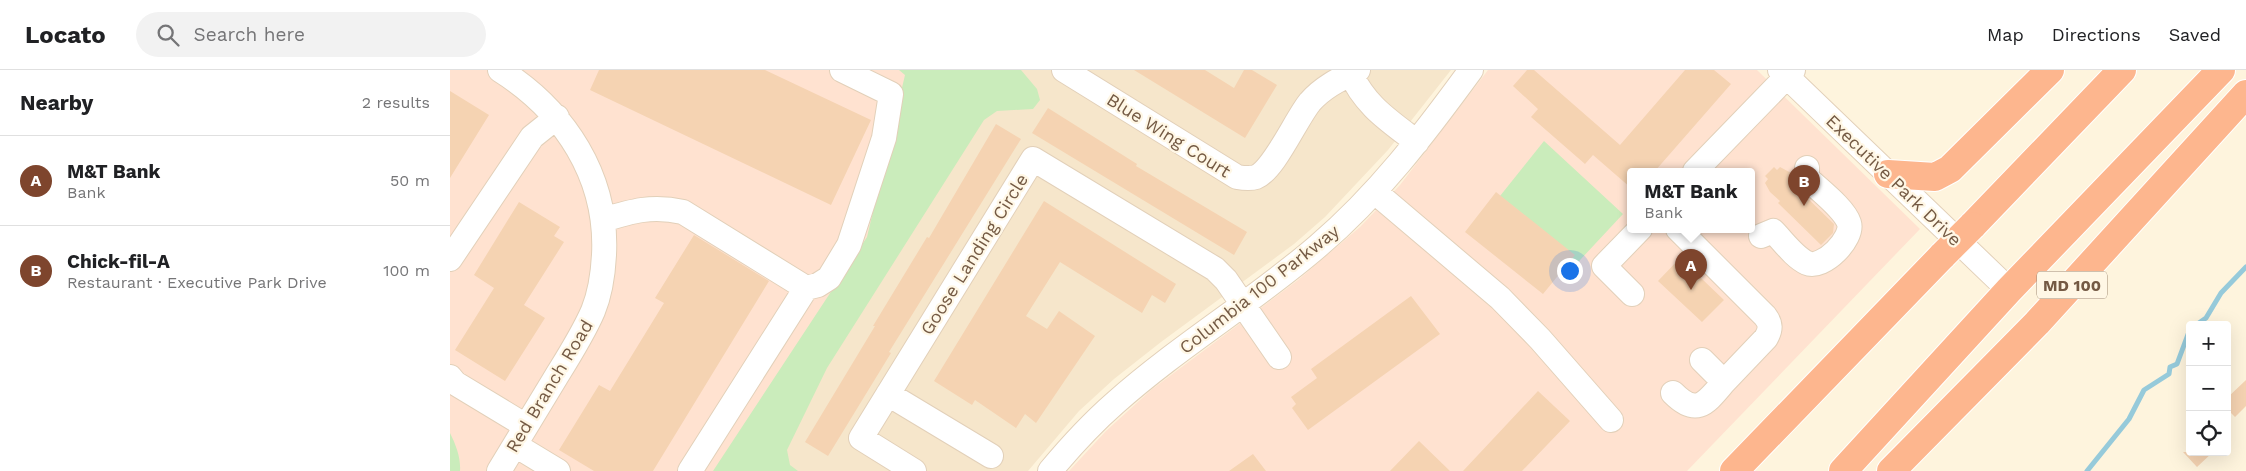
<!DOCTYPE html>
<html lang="en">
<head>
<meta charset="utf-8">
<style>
	:root { --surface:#fff; --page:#f2f2f2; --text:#202124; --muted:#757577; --line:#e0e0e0; --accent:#7e452d }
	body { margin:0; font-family:"Work Sans",sans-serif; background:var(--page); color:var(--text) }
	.controls { position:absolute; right:15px; bottom:15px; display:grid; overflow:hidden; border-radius:5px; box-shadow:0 5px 20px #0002 }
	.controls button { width:45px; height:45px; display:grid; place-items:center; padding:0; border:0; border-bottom:1px solid var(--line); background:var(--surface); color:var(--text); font:25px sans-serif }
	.you { position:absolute; left:1119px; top:200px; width:18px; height:18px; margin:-12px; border:4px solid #fff; border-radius:50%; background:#1a73e8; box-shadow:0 0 0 8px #1a73e833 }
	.badge { display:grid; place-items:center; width:32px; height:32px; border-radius:50%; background:var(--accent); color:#fff; font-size:16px; font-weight:700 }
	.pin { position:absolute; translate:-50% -41px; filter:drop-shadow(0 1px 2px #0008) }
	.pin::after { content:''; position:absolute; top:26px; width:18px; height:15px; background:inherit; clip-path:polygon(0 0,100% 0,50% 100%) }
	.popup { position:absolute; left:1177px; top:98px; width:128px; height:65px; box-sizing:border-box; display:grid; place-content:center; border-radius:5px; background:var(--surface); filter:drop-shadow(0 1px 4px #0005); font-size:16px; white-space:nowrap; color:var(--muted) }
	.popup b { font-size:19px; color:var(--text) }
	.popup::after { content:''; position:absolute; left:50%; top:100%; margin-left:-10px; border:10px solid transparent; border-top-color:var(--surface) }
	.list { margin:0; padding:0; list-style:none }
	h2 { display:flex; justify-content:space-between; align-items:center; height:65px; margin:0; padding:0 20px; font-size:21px }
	h2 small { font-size:16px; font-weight:400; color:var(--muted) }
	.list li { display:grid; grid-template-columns:32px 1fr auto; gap:15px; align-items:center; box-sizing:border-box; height:90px; padding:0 20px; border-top:1px solid var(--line) }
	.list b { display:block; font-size:19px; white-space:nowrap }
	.list p { margin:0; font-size:16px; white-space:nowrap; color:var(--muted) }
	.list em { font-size:16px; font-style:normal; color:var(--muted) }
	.icon { flex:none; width:28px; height:28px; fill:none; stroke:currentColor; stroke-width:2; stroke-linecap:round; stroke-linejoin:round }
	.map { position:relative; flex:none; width:1796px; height:401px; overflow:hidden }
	header { display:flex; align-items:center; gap:30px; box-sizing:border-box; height:70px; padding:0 25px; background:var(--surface); border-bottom:1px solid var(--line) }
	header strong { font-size:24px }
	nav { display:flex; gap:28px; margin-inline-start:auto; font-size:18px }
	.search { width:350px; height:45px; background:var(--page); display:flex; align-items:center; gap:12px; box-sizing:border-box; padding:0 18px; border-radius:28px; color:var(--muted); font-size:19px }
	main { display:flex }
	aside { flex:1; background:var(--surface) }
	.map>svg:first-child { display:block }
	.residential { fill:#f6e6cb }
	.commercial { fill:#ffe2d0; fill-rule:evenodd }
	.green { fill:#caecbb }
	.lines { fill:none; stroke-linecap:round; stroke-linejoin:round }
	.stream { stroke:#96cada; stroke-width:5 }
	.building { fill:#f5d3b2 }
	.minor-casing { stroke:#e2d0b9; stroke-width:26 }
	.highway-casing { stroke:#fff; stroke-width:30 }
	.minor { stroke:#fff; stroke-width:24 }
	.highway { stroke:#fdb68e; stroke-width:28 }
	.highway-bridge-casing { stroke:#fff; stroke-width:30; stroke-linecap:butt }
	.highway-bridge { stroke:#fdb68e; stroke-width:28 }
	.labels { text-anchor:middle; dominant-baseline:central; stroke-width:4.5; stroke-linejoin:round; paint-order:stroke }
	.shield { fill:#fff7e5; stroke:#9e8974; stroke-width:1 }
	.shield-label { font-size:16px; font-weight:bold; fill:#745a44 }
	.street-label { font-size:18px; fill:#745a44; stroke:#fff7e5 }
</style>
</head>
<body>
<header>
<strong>Locato</strong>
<div class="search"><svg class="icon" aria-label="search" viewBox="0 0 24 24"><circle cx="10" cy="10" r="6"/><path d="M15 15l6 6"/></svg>Search here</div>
<nav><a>Map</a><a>Directions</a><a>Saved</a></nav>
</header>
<main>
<aside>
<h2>Nearby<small>2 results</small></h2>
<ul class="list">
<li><span class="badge">A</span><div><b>M&amp;T Bank</b><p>Bank</p></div><em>50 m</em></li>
<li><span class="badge">B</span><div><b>Chick-fil-A</b><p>Restaurant · Executive Park Drive</p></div><em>100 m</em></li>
</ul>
</aside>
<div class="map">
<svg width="1796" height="401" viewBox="0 0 1796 401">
	<rect width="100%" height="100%" fill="#fef4dd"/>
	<path class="residential" d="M557,0h444l-63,80 -63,67 -31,27 -133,98 -47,37 -35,32 -51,60h-239l-26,-16z"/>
	<path class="commercial" d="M0,0h464l-7,137 -144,247 26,17h-339z
		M1038,0h269l163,159 -233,242h-618l37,-40 45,-41 147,-110 62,-53 40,-42zM1181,101h120v58h-120z"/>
	<path class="green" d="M449,0h122l16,19 3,11 -7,9 -36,2 -13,9 -157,248 -40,82 3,15 8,6h-85l154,-234 38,-162z
		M1094,71l79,73 -56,60 -5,-3 12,-16 -74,-59z
		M0,363c6,12 11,25 10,38h-10z"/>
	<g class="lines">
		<path class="stream" d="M1746,255l10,-7 15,-25 25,-26
			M1637,401l42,-52 15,-29 25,-16 1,-7 7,-3 13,-35"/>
	</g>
	<path class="building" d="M149,0h166l106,50 -40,85 -241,-115z
		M684,0h71l29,18 10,-18h8l25,15 -32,53z
		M1077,0h7l86,75 65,-75h29l17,14 -76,87h-24v17l-38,-33 -8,9 -54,-47 7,-8 -25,-23z
		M0,21l39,24 -39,63z
		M598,38l89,56 -1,2 111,66 -13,23 -202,-122z
		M546,54l25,15 -132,213 2,1 -63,103 -23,-14 70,-116h-2l54,-89 2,1z
		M1324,97l3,3 3,-3 13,7 1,9 3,5 37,36 -1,9 -12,12 -43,-42 2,-2 -10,-9 -5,-9 3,-4 -3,-3z
		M1046,122l79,63 -32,39 -78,-62z
		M594,131l132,83 -11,19 -13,-8 -10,18 -82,-51 -34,54 21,13 12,-18 36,25 -59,87 -11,-9 -9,14 -41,-28 -3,5 -38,-24z
		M69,132l41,25 -6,9 10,6 -40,63 21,13 -40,63 -50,-31 39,-62 -20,-13z
		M244,165l75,46 -116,190h-59l-35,-21 40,-65 11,6 54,-88 -9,-5z
		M1230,188l44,42 -22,22 -44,-41z
		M961,226l29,38 -132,96 -16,-22 4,-4 -5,-7 26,-19 -6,-9z
		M1796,310v26l-11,11 -8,-8v-11z
		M1088,321l32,30 -48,50h-59z
		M969,371l31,30h-60z
		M1733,382h30l-16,15z
		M803,384l13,17h-37z"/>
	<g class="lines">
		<defs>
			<path id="minor" d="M614,0l173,107c6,1 13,2 19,0 18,-7 40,-58 54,-75 13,-15 30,-23 48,-32
				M899,0c15,35 39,50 68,72
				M1330,0l229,220
				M1245,101l98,-101
				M925,122l125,106 40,41 71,81
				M153,150c29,-9 49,-15 80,-8l123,76 12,-3 11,-7 20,-33 35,-107 7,-44 -49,-24
				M1228,159l87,87c6,8 6,13 1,22l-42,44
				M1311,166l12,-5c10,10 21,26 34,32 16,7 47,-25 42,-40 -5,-15 -31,-34 -42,-45v-10
				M0,189l82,-122 25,-20
				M1182,224l-28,-28 36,-37
				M0,307l5,6 71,43
				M1223,323c24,24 33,10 51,-11l-22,-22
				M438,324l103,62
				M65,375l43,26
				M49,401c19,-31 38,-63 57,-94 13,-21 27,-43 37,-66 7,-17 10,-37 11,-56 4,-78 -39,-144 -104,-185
				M240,401l116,-183
				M464,401l-53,-33 172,-279 182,110 11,11 53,77
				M600,401c20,-24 41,-47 65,-68 64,-57 138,-101 203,-157 60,-51 107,-113 153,-176"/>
			<path id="highway" d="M1438,104l47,3 15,-8 100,-99
				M1522,156l150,-156
				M1284,401l209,-216
				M1393,401l166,-181 212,-220
				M1441,401l146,-148 209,-229"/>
		</defs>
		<use href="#minor" class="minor-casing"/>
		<use href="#highway" class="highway-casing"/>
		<use href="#minor" class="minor"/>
		<use href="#highway" class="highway"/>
		<defs>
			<path id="highway-bridge" d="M1493,185l29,-29"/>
		</defs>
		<use href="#highway-bridge" class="highway-bridge-casing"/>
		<use href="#highway-bridge" class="highway-bridge"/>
	</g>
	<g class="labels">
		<rect class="shield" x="1587" y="201.5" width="70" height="27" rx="4"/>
		<g class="shield-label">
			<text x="1622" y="215">MD 100</text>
		</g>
		<g class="street-label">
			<text transform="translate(719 65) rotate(32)">Blue Wing Court</text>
			<text transform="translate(1444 110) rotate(44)">Executive Park Drive</text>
			<text transform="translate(524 184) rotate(-58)">Goose Landing Circle</text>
			<text transform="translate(809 219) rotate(-38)">Columbia 100 Parkway</text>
			<text transform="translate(99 316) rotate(-59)">Red Branch Road</text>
		</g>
	</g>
</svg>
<div class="controls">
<button>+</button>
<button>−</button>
<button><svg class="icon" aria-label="locate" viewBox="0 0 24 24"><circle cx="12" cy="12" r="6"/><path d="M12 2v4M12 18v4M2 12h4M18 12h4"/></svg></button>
</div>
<div class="you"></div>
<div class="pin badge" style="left:1241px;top:220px">A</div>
<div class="popup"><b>M&amp;T Bank</b>Bank</div>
<div class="pin badge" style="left:1354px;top:136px">B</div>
</div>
</main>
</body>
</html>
